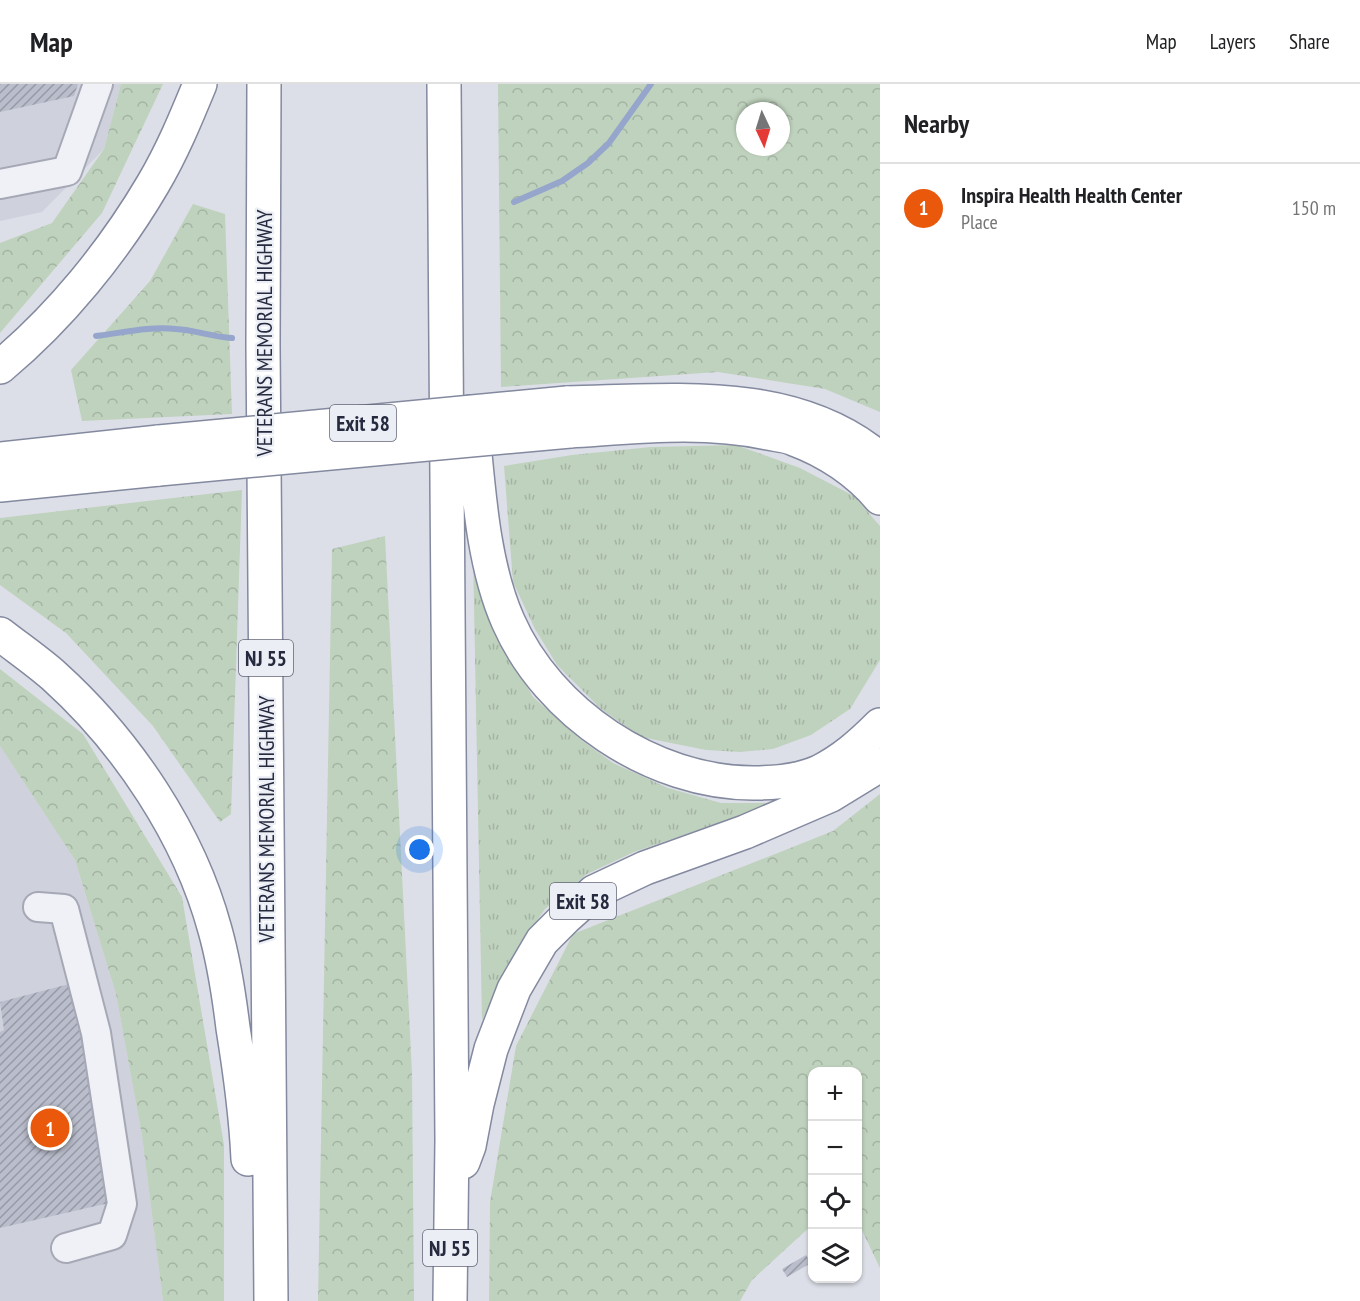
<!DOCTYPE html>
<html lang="en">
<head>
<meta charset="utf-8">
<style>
	:root { --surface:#fff; --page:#f2f2f2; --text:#202124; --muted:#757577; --line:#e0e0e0; --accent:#ea580c }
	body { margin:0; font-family:"PT Sans Narrow",sans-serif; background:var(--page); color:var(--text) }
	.controls { position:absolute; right:18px; bottom:18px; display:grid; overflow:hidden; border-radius:12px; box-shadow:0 2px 4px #0004 }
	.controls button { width:54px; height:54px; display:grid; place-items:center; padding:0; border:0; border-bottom:2px solid var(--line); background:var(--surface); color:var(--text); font:30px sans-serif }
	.compass { position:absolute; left:736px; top:18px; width:54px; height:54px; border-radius:50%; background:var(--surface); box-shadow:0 2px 4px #0004; rotate:176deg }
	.you { position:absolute; left:420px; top:766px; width:21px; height:21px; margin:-15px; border:4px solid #fff; border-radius:50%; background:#1a73e8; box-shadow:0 0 0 9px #1a73e833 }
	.badge { display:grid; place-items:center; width:39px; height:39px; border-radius:50%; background:var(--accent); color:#fff; font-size:20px; font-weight:700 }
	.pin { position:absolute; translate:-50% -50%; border:3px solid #fff; box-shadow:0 2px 6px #0006 }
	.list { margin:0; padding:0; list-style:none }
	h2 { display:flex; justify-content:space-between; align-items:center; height:78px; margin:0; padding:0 24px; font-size:26px }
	h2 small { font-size:20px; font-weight:400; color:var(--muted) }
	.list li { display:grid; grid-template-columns:39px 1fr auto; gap:18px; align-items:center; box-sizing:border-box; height:90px; padding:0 24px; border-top:2px solid var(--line) }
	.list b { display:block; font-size:22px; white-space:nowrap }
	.list p { margin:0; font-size:20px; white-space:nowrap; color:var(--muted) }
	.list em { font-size:20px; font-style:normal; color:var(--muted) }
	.icon { flex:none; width:33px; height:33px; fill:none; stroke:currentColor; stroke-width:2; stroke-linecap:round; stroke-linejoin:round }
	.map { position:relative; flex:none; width:880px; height:1217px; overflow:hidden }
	header { display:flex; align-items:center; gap:36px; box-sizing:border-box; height:84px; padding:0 30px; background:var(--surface); border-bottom:2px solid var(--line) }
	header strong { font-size:28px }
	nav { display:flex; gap:33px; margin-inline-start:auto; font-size:21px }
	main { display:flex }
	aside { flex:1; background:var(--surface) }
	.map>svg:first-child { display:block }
	.built { fill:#cfd1dd }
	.grass { fill:url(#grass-tufts) }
	.forest { fill:url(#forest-crowns); fill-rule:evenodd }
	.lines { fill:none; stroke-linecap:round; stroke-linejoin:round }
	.stream { stroke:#95a5cb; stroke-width:6 }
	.building { fill:url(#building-hatch) }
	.minor-casing { stroke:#a6a9b5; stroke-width:32 }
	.highway-casing { stroke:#83899f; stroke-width:36 }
	.minor { stroke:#f0f1f6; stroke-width:28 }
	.highway { stroke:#fff; stroke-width:33 }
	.highway-bridge-casing { stroke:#83899f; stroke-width:36; stroke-linecap:butt }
	.highway-bridge { stroke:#fff; stroke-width:33 }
	.labels { text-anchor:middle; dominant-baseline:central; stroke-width:4.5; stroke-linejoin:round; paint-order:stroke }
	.shield { fill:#eceef6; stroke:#616576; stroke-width:1.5 }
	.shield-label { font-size:21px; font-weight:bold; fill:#252a3f }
	.street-label { font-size:22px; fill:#252a3f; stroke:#eceef6 }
</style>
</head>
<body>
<header>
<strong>Map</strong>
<nav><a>Map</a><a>Layers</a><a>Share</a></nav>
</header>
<main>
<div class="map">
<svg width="880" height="1217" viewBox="0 0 880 1217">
	<defs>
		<pattern id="grass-tufts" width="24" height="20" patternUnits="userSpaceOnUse" patternTransform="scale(1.5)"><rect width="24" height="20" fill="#bfd2bd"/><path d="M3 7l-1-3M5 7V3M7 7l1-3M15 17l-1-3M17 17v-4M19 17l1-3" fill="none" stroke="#a4b4a4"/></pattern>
		<pattern id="forest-crowns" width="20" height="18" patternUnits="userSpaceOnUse" patternTransform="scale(1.5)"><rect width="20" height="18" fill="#bfd2bd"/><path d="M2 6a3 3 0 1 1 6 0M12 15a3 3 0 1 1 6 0" fill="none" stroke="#a4b4a4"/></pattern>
		<pattern id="building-hatch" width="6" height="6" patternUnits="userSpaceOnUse" patternTransform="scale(1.5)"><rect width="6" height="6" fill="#babdcb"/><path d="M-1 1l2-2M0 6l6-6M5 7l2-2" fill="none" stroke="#979aa6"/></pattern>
	</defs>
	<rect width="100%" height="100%" fill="#dddfe8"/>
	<path class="built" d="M0,0h121l-17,65 -62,63 -42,9z
		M0,662l75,114 41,134 26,142 21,165h-163z"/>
	<path class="grass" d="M736,361l64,23 54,28 26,30v134l-30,49 -39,26 -38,14 -33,3 -34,-2 -65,-13 -40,-28 -44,-44 -22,-36 -22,-47 -9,-116 68,-11 79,-8z
		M473,469l36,102 24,42 47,42 33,24 55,25 53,15h55l-142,49 -47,22 -42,35 -26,38 -37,73z"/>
	<path class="forest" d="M121,0h42l-61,129 -102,120v-90l52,-20 52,-74z
		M498,0h382v328l-55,-23 -107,-17 -217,15zM745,27h36v36h-36z
		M193,120l32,10 7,200 -150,7 -11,-51 79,-89z
		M242,406l-11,324 -11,8 -67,-96 -87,-93 -66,-48v-67z
		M385,452l27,537 2,228h-96l14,-752z
		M0,585l83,65 99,163 42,248v156h-61l-21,-165 -26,-142 -41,-134 -75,-114z
		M880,710v474l-22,-46v-150h-46v153l-60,55 -12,21h-251l1,-99 26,-156 57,-112 260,-103z"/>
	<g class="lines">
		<path class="stream" d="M514,118l48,-21 26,-18 21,-20 42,-59
			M96,252c26,-3 53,-10 80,-7 19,1 36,8 56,9"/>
	</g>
	<path class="building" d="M0,0h78l-4,12 -74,16z
		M73,899l18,69 18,151 -109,25v-196l4,-2 -4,-28z
		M806,1171l5,8 -24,14 -5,-8z"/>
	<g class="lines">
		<defs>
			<path id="minor" d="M0,100l67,-13 31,-87
				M38,823l26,2 32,124 26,171 -10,31 -46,13"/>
			<path id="highway" d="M264,0l-1,262 8,955
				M444,0l8,1055 -2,162
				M0,283c60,-50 113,-115 153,-183 19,-32 33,-66 47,-100
				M567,319c105,-2 227,-17 313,56
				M471,328c7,67 10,148 37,209 40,92 145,162 245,162 22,0 46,-2 66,-11 24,-12 42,-28 61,-47
				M570,347c65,-4 133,-12 197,2 9,2 19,2 27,6 33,12 64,33 86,59
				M0,375l159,-17
				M0,401l159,-16
				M0,550c18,14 37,27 54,42 73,66 135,158 161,254 9,32 14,65 18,98 7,43 13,87 15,131
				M463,1078l6,-16 8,-42 14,-55 23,-60 28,-48 23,-23 29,-26 51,-24 100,-36 86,-37 49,-30"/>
		</defs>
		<use href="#minor" class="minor-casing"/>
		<use href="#highway" class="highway-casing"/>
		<use href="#minor" class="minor"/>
		<use href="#highway" class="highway"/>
		<defs>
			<path id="highway-bridge" d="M159,358l408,-39
				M159,385l411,-38"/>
		</defs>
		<use href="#highway-bridge" class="highway-bridge-casing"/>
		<use href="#highway-bridge" class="highway-bridge"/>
	</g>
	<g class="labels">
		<g class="shield">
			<rect x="330" y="321" width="66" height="36" rx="4.5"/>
			<rect x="239" y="556" width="54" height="36" rx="4.5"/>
			<rect x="550" y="799" width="66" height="36" rx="4.5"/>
			<rect x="423" y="1146" width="54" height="36" rx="4.5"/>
		</g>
		<g class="shield-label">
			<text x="363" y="339">Exit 58</text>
			<text x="266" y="574">NJ 55</text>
			<text x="583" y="817">Exit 58</text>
			<text x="450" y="1164">NJ 55</text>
		</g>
		<g class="street-label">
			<text transform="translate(264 249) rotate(-90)">VETERANS MEMORIAL HIGHWAY</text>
			<text transform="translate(266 735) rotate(-90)">VETERANS MEMORIAL HIGHWAY</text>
		</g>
	</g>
</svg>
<div class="controls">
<button>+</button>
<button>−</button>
<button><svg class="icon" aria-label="locate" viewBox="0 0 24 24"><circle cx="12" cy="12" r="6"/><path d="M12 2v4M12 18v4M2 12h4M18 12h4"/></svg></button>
<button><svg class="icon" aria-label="layers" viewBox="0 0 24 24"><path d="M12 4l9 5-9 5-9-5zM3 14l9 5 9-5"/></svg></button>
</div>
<svg class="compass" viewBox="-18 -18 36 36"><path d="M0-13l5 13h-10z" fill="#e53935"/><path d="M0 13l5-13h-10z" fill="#757577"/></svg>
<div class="you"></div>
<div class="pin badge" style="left:50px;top:1044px">1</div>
</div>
<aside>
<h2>Nearby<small></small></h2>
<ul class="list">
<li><span class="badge">1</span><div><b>Inspira Health Health Center</b><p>Place</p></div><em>150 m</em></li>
</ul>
</aside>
</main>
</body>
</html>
